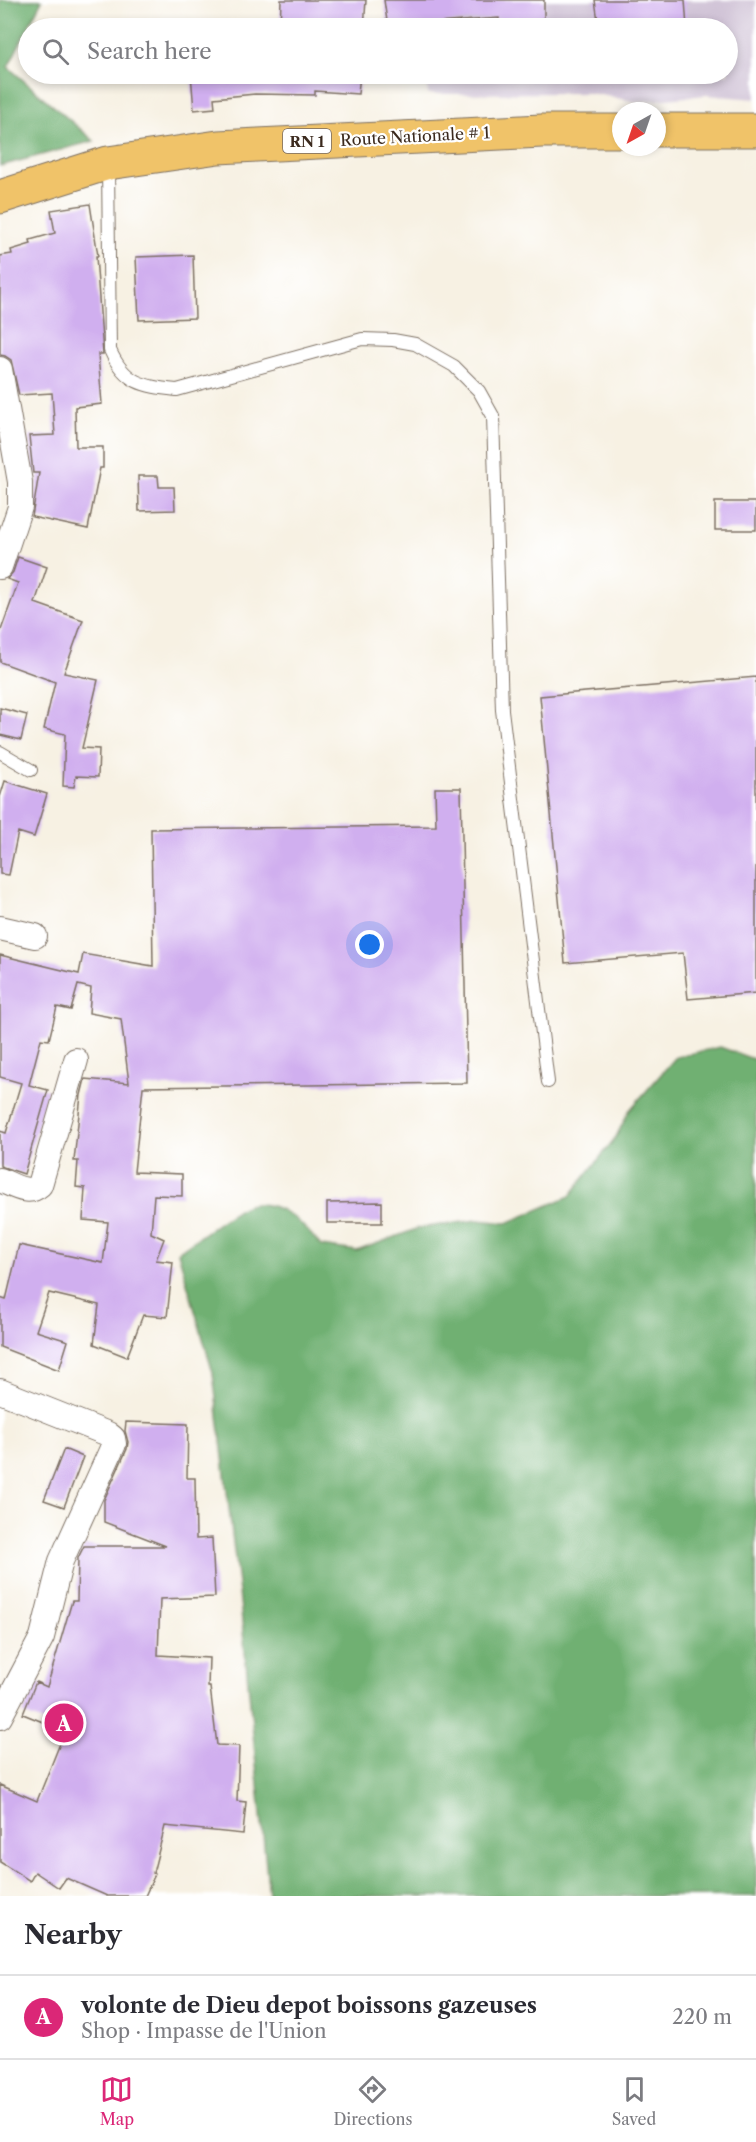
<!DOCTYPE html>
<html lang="en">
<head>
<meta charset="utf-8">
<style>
	:root { --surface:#fff; --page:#f2f2f3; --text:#2b2b33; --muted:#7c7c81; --line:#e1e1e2; --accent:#db2777 }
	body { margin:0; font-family:"Libre Caslon Text",serif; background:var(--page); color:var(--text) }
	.compass { position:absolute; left:612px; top:102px; width:54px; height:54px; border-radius:50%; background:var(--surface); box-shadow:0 3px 9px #0003; rotate:220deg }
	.you { position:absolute; left:370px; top:945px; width:21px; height:21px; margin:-15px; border:4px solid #fff; border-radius:50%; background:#1a73e8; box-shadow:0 0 0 9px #1a73e833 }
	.badge { display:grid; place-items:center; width:39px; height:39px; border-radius:50%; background:var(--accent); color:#fff; font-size:20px; font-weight:700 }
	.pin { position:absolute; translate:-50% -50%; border:3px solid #fff; box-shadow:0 2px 6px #0006 }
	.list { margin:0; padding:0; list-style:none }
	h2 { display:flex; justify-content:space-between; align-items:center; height:78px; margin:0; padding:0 24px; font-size:26px }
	h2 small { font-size:20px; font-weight:400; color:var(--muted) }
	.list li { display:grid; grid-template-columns:39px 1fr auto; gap:18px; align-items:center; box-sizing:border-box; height:84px; padding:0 24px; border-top:2px solid var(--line) }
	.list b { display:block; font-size:22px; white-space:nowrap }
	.list p { margin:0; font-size:20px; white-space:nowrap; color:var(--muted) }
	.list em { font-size:20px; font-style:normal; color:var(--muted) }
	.icon { flex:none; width:33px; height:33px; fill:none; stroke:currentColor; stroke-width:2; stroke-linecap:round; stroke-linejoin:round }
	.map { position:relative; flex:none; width:756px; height:1896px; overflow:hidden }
	.search { position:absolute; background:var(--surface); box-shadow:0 3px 9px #0003; left:18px; right:18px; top:18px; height:66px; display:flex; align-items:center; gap:15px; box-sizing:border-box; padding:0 21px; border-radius:33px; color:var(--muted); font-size:22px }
	.sheet { height:162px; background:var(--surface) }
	nav { display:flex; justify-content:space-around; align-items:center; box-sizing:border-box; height:84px; border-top:2px solid var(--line); background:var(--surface); font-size:16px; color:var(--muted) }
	nav a { display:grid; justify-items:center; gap:3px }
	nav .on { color:var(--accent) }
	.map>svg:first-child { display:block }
	.industrial { fill:#ccbed3 }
	.forest { fill:#70b072; stroke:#566d48; stroke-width:1.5 }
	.building { fill:#d0afef }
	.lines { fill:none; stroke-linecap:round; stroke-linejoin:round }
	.lane-casing { stroke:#7d7063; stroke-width:14 }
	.street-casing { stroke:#7d7063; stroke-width:26 }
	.primary-casing { stroke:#7d7063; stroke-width:35 }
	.lane { stroke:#fff; stroke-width:12 }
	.street { stroke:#fff; stroke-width:24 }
	.primary { stroke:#f0c369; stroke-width:33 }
	.labels { text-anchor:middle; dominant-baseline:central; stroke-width:4.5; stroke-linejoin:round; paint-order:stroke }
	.shield { fill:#fff; stroke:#766a62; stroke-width:1.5 }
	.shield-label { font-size:15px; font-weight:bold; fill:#3b2a1e }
	.street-label { font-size:16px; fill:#3b2a1e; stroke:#fff }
</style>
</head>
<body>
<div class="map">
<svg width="756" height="1896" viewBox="0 0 756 1896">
	<rect width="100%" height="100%" fill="#fff"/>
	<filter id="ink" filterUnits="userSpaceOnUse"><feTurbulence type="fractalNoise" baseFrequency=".0167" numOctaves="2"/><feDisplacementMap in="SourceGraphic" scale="12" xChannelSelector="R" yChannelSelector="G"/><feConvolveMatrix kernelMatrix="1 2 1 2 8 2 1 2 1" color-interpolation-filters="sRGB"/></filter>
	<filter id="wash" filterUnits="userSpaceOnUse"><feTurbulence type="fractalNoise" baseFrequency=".008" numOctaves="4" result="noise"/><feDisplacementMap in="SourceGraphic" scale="24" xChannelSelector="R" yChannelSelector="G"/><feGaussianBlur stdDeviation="1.35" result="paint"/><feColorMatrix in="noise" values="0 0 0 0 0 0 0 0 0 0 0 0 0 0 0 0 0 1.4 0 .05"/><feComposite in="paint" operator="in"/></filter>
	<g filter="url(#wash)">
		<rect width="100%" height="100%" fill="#f7f1e3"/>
		<path class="industrial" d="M414,0h342v99l-50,-4 -69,7 -47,-9 -162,1 -3,-20h303v-46h-310z"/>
		<path class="forest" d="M0,0h42l-34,67 86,74 -94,25z
			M720,1047l36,13v836h-487l-29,-295 -27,-228 -35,-121c12,-8 60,-45 70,-47 33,-6 55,19 73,41l36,5 62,-23 59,-8 29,3 63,-27 46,-59 13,-26 47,-54z"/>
		<g id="blocks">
			<path class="building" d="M281,0h85l-2,28h-84z
				M384,0h160v21l-45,1v-4l-86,7 1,3h-26z
				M595,0h90l2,28h-88z
				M191,74h169l-2,20 -43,-3v4l-60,-1 -41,4 1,10 -21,2z
				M90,204l8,52h-2l7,98h-5l4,50 -27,3 1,40h27v21h-3l-12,61 -56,-12 7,-44h-6l-4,-37 26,-1 -3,-42 -33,2 -8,-35 -6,-4 -5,-1v-99l12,-2 -1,-4 20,-6 -1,-4 25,-7 -4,-23z
				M193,255l2,63 -56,2 -3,-63z
				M138,476h20l1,11h15l1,23 -36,1z
				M715,502h41v28h-41z
				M18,557l29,10 -12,36 48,17 -19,53 34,7 -16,68 17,1 -1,28 -22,-1 -2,11 -11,-1 2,-52 -21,-5 11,-47 -55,-20v-29l18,-50 -11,-4 6,-7z
				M756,677v316l-68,6 -5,-46 -118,10 -25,-267z
				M0,708l27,7 -6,25 -21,-5z
				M5,781l42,13 -13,43 -16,-5 -9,43 -9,-1v-77z
				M435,788h26l6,295 -324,4 -9,85 48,2v22l-28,-1 -3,38 13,6 -8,21 17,2 -6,55 -24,-2 -16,42 -33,-13 5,-39 -50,-12 -13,38 32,10 -9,29 -59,-23v-49l6,2 13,-55 84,18 5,-41 -25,-2 2,-32 -9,-1 2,-26h-4l7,-66 4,-16 44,4 -8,-64 -32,-6 2,-25 -13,-3 -7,25 -14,-3 -8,33 -8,-1 -12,46 19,5 -24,84 -24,-8v-35l6,2 15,-50 -21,-6v-122l79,19 4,-20 70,12 -2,-137 285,-3z
				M382,1202v21h-55v-20z
				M126,1422l62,2 -1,54h8l1,61 16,-1 3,59 -55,2 -2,56 51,3 -1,29h2l7,58 22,1 -2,55 9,1 -3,32 -78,-8 -12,47 2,1 -10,22h-38l-41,-18 -7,10 -24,-16 -5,9 -30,-19v-77l37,16 28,-70 -42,-17 13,-32 11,5 25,-86h5l1,-43 6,-12h82l-62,-24v-22l23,-51 1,-7 -3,-11z
				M64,1449l19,8 -19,50 -20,-7z"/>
		</g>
	</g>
	<g filter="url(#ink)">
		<use href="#blocks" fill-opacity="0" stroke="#7d7063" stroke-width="1.5"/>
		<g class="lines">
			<defs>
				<path id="lane" d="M108,164l2,186c15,34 33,36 67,40l185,-51 31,1 22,4 39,22 25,25 14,25 9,294 46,372
					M0,752l31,18"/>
				<path id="street" d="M0,369l20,113v25l-20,60
					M0,928l35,8
					M0,1180c13,5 28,16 40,5l36,-125
					M0,1391l108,43 5,4 1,6 -53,117 -19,76 -42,80"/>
				<path id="primary" d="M657,130h99
					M0,197l108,-34 110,-16 324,-16h79"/>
			</defs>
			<use href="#lane" class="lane-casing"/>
			<use href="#street" class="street-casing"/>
			<use href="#primary" class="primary-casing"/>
			<use href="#lane" class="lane"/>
			<use href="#street" class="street"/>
			<use href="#primary" class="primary"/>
		</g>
	</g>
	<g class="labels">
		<rect class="shield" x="283" y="129" width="48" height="24" rx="4.5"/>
		<g class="shield-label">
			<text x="307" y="141">RN 1</text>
		</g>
		<g class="street-label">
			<text transform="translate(415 136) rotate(-3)">Route Nationale # 1</text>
		</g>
	</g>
</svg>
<svg class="compass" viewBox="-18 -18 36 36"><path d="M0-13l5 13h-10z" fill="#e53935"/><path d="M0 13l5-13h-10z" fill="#7c7c81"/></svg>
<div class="you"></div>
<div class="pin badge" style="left:64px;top:1723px">A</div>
<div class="search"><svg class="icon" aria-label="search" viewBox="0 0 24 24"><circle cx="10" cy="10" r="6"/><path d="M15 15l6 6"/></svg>Search here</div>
</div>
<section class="sheet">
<h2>Nearby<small></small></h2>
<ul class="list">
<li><span class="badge">A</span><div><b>volonte de Dieu depot boissons gazeuses</b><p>Shop · Impasse de l'Union</p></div><em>220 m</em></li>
</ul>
</section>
<nav>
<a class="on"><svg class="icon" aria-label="map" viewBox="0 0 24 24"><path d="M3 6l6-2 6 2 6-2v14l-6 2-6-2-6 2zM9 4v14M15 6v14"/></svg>Map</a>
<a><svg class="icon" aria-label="directions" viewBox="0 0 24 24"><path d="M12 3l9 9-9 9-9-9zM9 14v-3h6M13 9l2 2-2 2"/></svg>Directions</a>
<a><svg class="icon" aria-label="saved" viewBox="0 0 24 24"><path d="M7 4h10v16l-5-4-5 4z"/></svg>Saved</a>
</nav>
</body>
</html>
